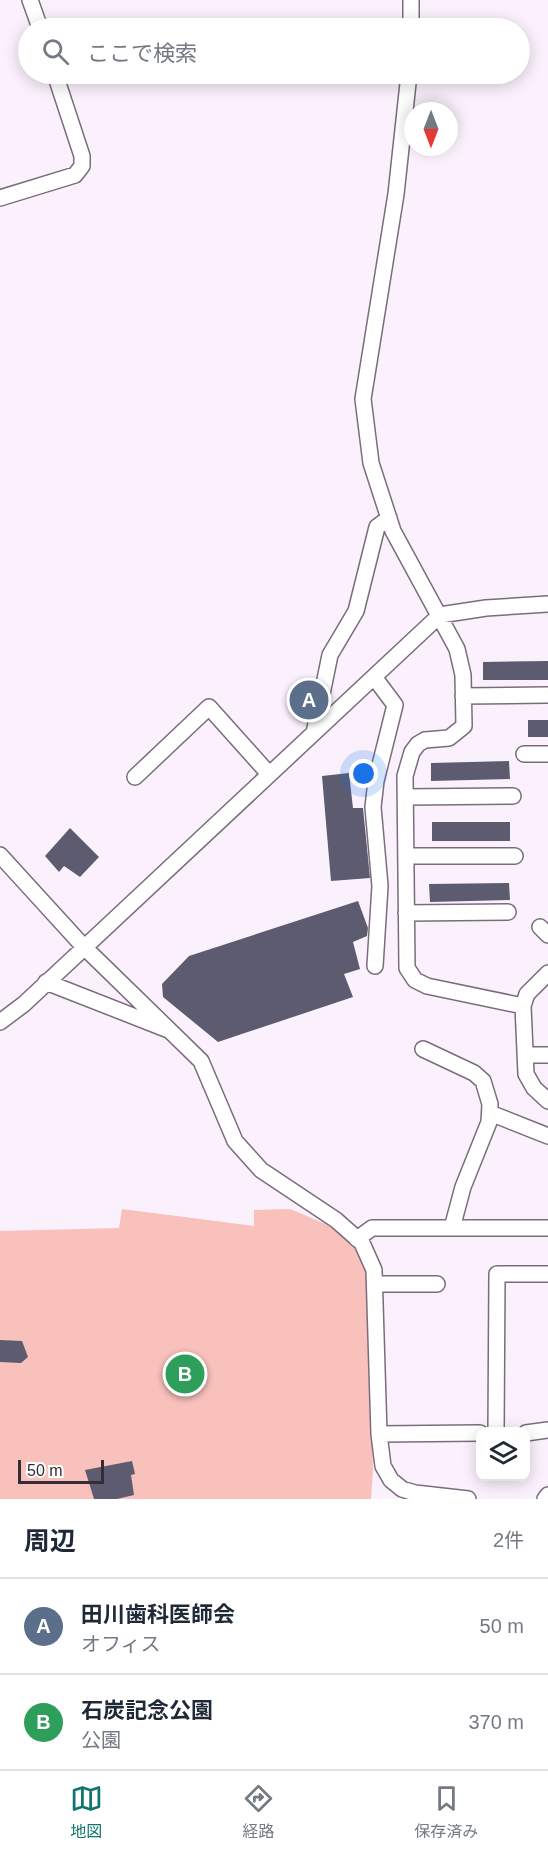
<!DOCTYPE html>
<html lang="ja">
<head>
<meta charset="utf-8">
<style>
	:root { --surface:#fff; --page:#f6f6f7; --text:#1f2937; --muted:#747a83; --line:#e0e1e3; --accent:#0f766e }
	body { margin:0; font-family:Arial,"Noto Sans JP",sans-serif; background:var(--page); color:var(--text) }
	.controls { position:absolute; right:18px; bottom:18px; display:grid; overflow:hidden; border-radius:12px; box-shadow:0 3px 15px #0003 }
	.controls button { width:54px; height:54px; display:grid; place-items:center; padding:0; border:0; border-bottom:2px solid var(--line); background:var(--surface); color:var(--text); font:30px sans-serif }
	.compass { position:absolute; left:404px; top:102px; width:54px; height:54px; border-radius:50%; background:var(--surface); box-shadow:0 3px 15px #0003; rotate:180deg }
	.scale { position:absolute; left:18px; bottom:15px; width:86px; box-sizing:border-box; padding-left:6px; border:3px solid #342d35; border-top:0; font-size:16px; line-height:21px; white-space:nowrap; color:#342d35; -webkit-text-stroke:4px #fff; paint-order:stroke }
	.you { position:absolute; left:364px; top:774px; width:21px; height:21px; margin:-15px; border:4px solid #fff; border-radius:50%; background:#1a73e8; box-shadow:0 0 0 9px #1a73e833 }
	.badge { display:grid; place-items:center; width:39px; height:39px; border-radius:50%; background:var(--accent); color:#fff; font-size:20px; font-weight:700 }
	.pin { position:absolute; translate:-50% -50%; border:3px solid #fff; box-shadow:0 2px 6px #0006 }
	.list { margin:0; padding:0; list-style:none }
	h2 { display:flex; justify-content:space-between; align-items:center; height:78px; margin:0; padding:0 24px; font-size:26px }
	h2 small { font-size:20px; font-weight:400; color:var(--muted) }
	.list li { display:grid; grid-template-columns:39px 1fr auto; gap:18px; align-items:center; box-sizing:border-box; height:96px; padding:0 24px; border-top:2px solid var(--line) }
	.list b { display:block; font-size:22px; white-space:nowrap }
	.list p { margin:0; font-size:20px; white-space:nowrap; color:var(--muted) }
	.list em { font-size:20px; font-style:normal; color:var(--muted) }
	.icon { flex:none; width:33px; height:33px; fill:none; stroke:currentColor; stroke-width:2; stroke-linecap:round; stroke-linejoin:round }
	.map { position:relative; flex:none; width:548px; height:1499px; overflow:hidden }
	.search { position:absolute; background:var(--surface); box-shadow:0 3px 15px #0003; left:18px; right:18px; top:18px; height:66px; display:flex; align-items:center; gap:15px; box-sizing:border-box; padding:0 21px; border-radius:33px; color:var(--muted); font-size:22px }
	.sheet { height:270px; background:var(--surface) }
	nav { display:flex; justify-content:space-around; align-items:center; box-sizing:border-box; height:84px; border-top:2px solid var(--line); background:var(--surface); font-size:16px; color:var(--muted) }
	nav a { display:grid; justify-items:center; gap:3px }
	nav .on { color:var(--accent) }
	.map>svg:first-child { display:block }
	.green { fill:#f8c1bb }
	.building { fill:#5c5b6f }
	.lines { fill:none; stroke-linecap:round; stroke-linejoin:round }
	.minor-casing { stroke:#7b6c7d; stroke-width:18 }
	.minor { stroke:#fff; stroke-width:15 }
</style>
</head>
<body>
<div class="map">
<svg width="548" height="1499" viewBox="0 0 548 1499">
	<rect width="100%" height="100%" fill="#fbf1fd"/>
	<path class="green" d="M122,1209l132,17v-16l36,-1 43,18 26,23 6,14 5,43 3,164 -2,28h-371v-268l119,-3z"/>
	<path class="building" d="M548,661v19h-65v-18z
		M528,720h20v17h-20z
		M509,761l1,18 -79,2v-18z
		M349,773l4,35h10l7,70 -39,3 -9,-105z
		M432,822h78v19h-78z
		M70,828l29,29 -19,20 -16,-11 -5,6 -14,-16z
		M509,883l1,17 -80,2 -1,-18z
		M358,901l10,27 -1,8 -14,6 7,27 -16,5 9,23 -135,45 -55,-45 -1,-13 27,-28z
		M0,1340l22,1 6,16 -7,6 -21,-1z
		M132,1461l3,13 -4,1 3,20 -17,4h-23l-9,-29z"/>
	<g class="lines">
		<defs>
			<path id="minor" d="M30,0l10,28
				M411,28v-28
				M409,74l-13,120 -33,205 8,64 22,68 64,118 6,26 1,51 -15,12 -24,2 -7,4 -6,8 -7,24 2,192 8,12 12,6 96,20
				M0,198l75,-23 7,-9v-10l-27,-82
				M374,677l21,28 -19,76 -3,26 7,79 -5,80
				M463,696l85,-1
				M314,733l16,-78 26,-44 21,-84 12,-9
				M524,754h24
				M135,777l74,-70 60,67
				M406,797l107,-1
				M0,855l83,91 118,115 34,80 26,29 75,50 26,23 12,27 5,164 4,32 8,14 11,9 13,4 53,6
				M406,856h109
				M406,913l102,-1
				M540,927l8,8
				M548,973l-21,21 -4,12 3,68 8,14 14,13
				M46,982l120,47
				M0,1022l24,-18 416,-389 46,-7 62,-4
				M423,1049l51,24 9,8 7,23 -1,18 -26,65 -11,41
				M525,1055h23
				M490,1113l58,23
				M357,1239l15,-11h176
				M375,1284h62
				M496,1432l1,-158h51
				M526,1433l22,-3
				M379,1434l101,-1
				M545,1499l3,-4"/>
		</defs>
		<use href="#minor" class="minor-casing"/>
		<use href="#minor" class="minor"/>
	</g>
</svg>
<div class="controls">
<button><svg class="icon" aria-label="layers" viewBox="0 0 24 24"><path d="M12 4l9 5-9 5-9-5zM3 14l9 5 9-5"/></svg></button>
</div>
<svg class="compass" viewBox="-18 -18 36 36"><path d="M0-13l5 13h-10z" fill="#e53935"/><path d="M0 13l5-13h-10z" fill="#747a83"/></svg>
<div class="scale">50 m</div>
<div class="you"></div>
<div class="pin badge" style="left:309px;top:700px;background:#5c6f8a">A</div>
<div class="pin badge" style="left:185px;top:1374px;background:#2e9e5b">B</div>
<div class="search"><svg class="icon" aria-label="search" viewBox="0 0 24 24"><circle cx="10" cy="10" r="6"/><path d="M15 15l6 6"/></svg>ここで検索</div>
</div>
<section class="sheet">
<h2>周辺<small>2件</small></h2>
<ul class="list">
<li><span class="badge" style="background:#5c6f8a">A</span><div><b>田川歯科医師会</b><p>オフィス</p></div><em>50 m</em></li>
<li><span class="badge" style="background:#2e9e5b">B</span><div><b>石炭記念公園</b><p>公園</p></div><em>370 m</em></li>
</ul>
</section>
<nav>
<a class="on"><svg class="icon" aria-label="map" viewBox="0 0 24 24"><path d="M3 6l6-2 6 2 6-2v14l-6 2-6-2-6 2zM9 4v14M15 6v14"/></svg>地図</a>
<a><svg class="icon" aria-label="directions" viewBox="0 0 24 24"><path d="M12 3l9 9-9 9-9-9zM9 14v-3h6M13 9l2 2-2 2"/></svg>経路</a>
<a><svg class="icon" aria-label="saved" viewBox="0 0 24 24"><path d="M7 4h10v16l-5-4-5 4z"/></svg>保存済み</a>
</nav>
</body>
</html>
